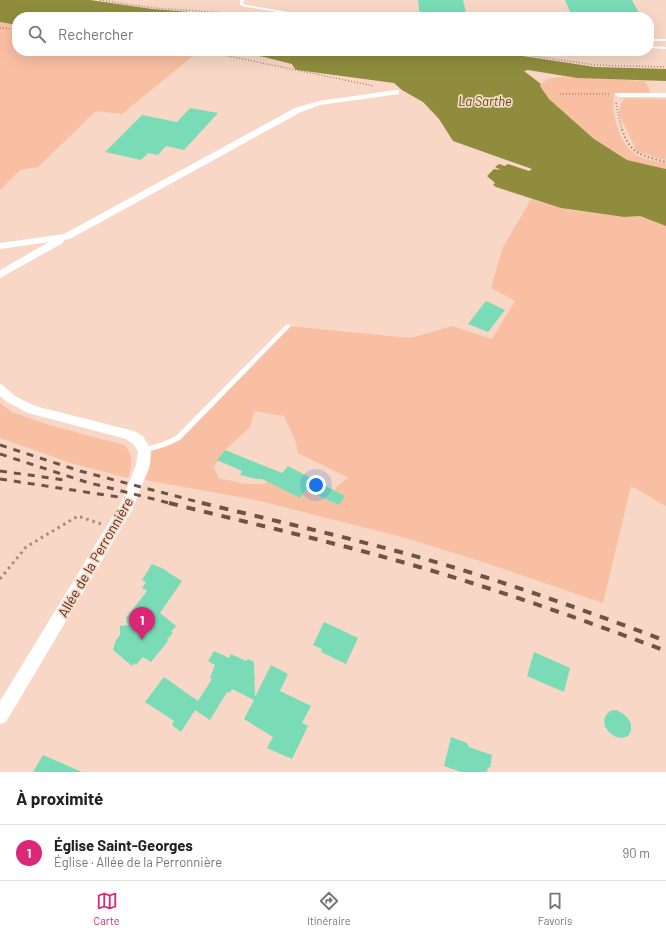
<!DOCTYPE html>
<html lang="fr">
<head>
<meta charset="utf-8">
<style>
	:root { --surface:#fff; --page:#f2f2f2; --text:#222; --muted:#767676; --line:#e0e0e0; --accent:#db2777 }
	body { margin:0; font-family:Barlow,sans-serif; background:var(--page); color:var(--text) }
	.you { position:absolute; left:316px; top:485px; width:14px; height:14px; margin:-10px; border:3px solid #fff; border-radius:50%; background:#1a73e8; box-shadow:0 0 0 6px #1a73e833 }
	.badge { display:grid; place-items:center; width:26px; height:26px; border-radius:50%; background:var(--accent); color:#fff; font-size:13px; font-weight:700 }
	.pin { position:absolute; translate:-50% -33px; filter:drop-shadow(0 1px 2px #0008) }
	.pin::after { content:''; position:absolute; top:21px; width:14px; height:12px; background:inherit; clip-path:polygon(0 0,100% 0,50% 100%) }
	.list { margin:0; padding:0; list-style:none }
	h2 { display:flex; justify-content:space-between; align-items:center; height:52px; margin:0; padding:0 16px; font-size:17px }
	h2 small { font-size:13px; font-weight:400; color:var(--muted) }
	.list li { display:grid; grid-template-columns:26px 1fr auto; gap:12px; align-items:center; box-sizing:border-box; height:56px; padding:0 16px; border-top:1px solid var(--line) }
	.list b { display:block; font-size:15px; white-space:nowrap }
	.list p { margin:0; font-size:13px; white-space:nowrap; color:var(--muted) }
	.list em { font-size:13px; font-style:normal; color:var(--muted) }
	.icon { flex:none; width:22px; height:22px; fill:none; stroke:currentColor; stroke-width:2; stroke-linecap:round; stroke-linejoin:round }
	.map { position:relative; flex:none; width:666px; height:772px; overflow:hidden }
	.search { position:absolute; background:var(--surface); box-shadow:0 4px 16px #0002; left:12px; right:12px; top:12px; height:44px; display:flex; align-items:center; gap:10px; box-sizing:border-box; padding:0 14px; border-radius:16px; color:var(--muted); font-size:15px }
	.sheet { height:108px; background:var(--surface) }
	nav { display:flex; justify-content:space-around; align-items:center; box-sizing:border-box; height:56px; border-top:1px solid var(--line); background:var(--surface); font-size:11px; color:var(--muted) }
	nav a { display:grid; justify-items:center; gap:2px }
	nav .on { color:var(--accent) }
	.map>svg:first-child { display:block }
	.green { fill:#f9bfa2; fill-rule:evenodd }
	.water { fill:#8f8d3d }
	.building { fill:#79dcb7 }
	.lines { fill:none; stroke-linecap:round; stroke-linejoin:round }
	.path-far2 { stroke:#a98978; stroke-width:1.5; stroke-dasharray:1 2; stroke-linecap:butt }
	.path-far1 { stroke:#a98978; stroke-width:2; stroke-dasharray:1.5 2.5; stroke-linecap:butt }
	.path { stroke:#a98978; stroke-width:3; stroke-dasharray:2.5 4; stroke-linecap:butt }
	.service { fill:#fff; fill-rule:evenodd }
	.minor { fill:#fff; fill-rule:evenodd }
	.rail-far1 { stroke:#725241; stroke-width:3; stroke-dasharray:7 7; stroke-linecap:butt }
	.rail { stroke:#725241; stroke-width:4; stroke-dasharray:9 9; stroke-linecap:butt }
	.labels { text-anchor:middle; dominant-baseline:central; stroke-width:3.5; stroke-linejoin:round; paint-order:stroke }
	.far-water-label { font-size:13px; font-style:italic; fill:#514f12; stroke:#f8d7c6 }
	.street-label { font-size:14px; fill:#513120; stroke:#f8d7c6 }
</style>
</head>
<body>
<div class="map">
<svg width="666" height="772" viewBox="0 0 666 772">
	<rect width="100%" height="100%" fill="#f8d7c6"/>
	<path class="green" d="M0,22l17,3v26h182l-77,63 -26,-3 -58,56 -18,3 -20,20z
		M561,77l83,4 5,6 1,7 -36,-1c-3,20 4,49 22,62 8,5 21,6 30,8v6l-39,-9 -33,-21 -45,-40 -9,-13 6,-7z
		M625,98l41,1v61l-29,-8 -18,-38 1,-8z
		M531,199l39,11 54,7 16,-1 26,10v280l-35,-20 -28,117 -117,-40 -80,-25 -150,-38 -111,-20 4,-11 -4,-19 33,-12 110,-112 123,12 41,-12 40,13 23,-38 -24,-13 12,-41zM254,411l30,5 12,26 2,11 51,25 -7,4 -8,8 11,6 -6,9 -33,-15 -7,8 -31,-17 -6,4c-5,-2 -8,-1 -13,-1 -11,0 -19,-5 -30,-5l-3,-8 -3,-3 12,-18 26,-24z
		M0,403l12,9 37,13 75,20c10,10 8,21 4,33l-54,-14 -74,-26z"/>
	<path class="water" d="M0,0h90l62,9 102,8h-237v8l-17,-3z
		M230,51h260l105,16 71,2v12l-89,-3 -49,-8 -4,1 17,13 -1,2 9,13 45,40 33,21 39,9v57l-26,-10 -16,1 -63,-9 -65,-21 -3,-2 2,-2 -8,-7 7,-7 7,1 -6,-3 4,-3 6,2 3,-2 21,7 3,-2 -79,-28 -14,-22 -16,-17 -21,-12 -8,-7 -97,-13 -2,-1 -3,-5 -28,-7z"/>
	<path class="building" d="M418,0h45l4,17h-47z
		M565,0h67l9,17h-69z
		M190,108l28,5 -34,37 -18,-4 -8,9 -10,-2 -7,7 -36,-8 37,-37 35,7z
		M486,301l19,9 -17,22 -20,-8z
		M225,450l57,23 6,-7 57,30 -6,9 -33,-15 -6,8 -38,-19h-5l-17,-4 2,-4 -25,-11z
		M152,564l14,6v1l16,10 -22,32 16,13 -5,6 2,1 -6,7 1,1 -17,21 -8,-5 -7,8 -2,-2 -2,3 -19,-16 3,-10 4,-5v-9l8,-1 -2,-7 21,-27 -5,-3 4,-6 -4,-2z
		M324,622l34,16 -12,26 -25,-12 1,-3 -9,-4z
		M214,651l15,7 2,-4 15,7 2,-2 6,3 1,35 16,-32 17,9 -8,17 31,15 -9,17 6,3 -16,33 -25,-11 6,-11 -29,-18 10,-19 -22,-11 -2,4 -3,-1 -17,28 -15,-10 -14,22 -9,-7 2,-4 -29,-19 19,-25 34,24 14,-22 -2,-1 5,-13 -7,-4z
		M534,652l36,16 -6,24 -37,-16z
		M616,710l6,3 6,5 3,6v7l-3,5 -6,2 -6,-1 -6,-4 -5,-6 -1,-7 2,-5 4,-4z
		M451,737l16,6 2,4 23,8 -2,13 -2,-1 -1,5h-26l-17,-6z
		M43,755l39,17h-49z"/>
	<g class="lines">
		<path class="path-far2" d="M100,0l53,8 89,6
			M0,28l17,1
			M204,51l170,35
			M499,51l96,14 71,2
			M560,94h50
			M616,103l6,27"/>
		<path class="path-far1" d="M622,129c9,27 20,26 44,33"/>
		<path class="path" d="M0,579l26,-32 52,-31 23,8"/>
		<path class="service" d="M240,0h4l-1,4 4,1 71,12h-8l-64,-10 -6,-2z
			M649,39h17v2h-17z
			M649,46l17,1v2l-17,-1z
			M288,324l3,2 -1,1 -110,113 -13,6 -22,7 -2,-1 -1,-2 1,-2 20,-6 13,-6 110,-111z"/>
		<path class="minor" d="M396,90h3v4l-79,11 -19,7 -231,127 -6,1 -1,3 -63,35v-8l49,-28 -49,7v-6l64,-9 231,-126 24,-7z
			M616,93h50v4h-47l-4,-2z
			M0,384l4,2 11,10 20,10 99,25 9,5 8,14 -1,15 -18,45 -126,212 -6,2v-23l121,-198 15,-38 2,-14 -5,-7 -7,-5 -98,-26 -21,-11 -7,-6z"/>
		<path class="rail-far1" d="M0,445l80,26 126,33
			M0,454l86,28 87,22
			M0,471l65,9
			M0,479l125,19"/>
		<path class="rail" d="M169,503c80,20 160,38 240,61 87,25 172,55 257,87
			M202,503c70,17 140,33 209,52 86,24 171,54 255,86"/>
	</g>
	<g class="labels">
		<g class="far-water-label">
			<text x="485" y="101">La Sarthe</text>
		</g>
		<g class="street-label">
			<text transform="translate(95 557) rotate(-60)">Allée de la Perronnière</text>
		</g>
	</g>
</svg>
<div class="you"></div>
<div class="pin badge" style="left:142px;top:640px">1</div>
<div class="search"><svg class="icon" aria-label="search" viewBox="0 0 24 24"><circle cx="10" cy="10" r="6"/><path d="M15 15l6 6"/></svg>Rechercher</div>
</div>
<section class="sheet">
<h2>À proximité<small></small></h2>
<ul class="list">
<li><span class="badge">1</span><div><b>Église Saint-Georges</b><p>Église · Allée de la Perronnière</p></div><em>90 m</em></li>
</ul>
</section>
<nav>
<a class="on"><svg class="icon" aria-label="map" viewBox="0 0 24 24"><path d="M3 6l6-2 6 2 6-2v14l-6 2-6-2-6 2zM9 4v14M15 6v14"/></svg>Carte</a>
<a><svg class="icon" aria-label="directions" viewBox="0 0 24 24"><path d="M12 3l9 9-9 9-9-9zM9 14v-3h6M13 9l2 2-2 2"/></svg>Itinéraire</a>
<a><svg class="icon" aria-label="saved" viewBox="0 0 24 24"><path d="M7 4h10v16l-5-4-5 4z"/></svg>Favoris</a>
</nav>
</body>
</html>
